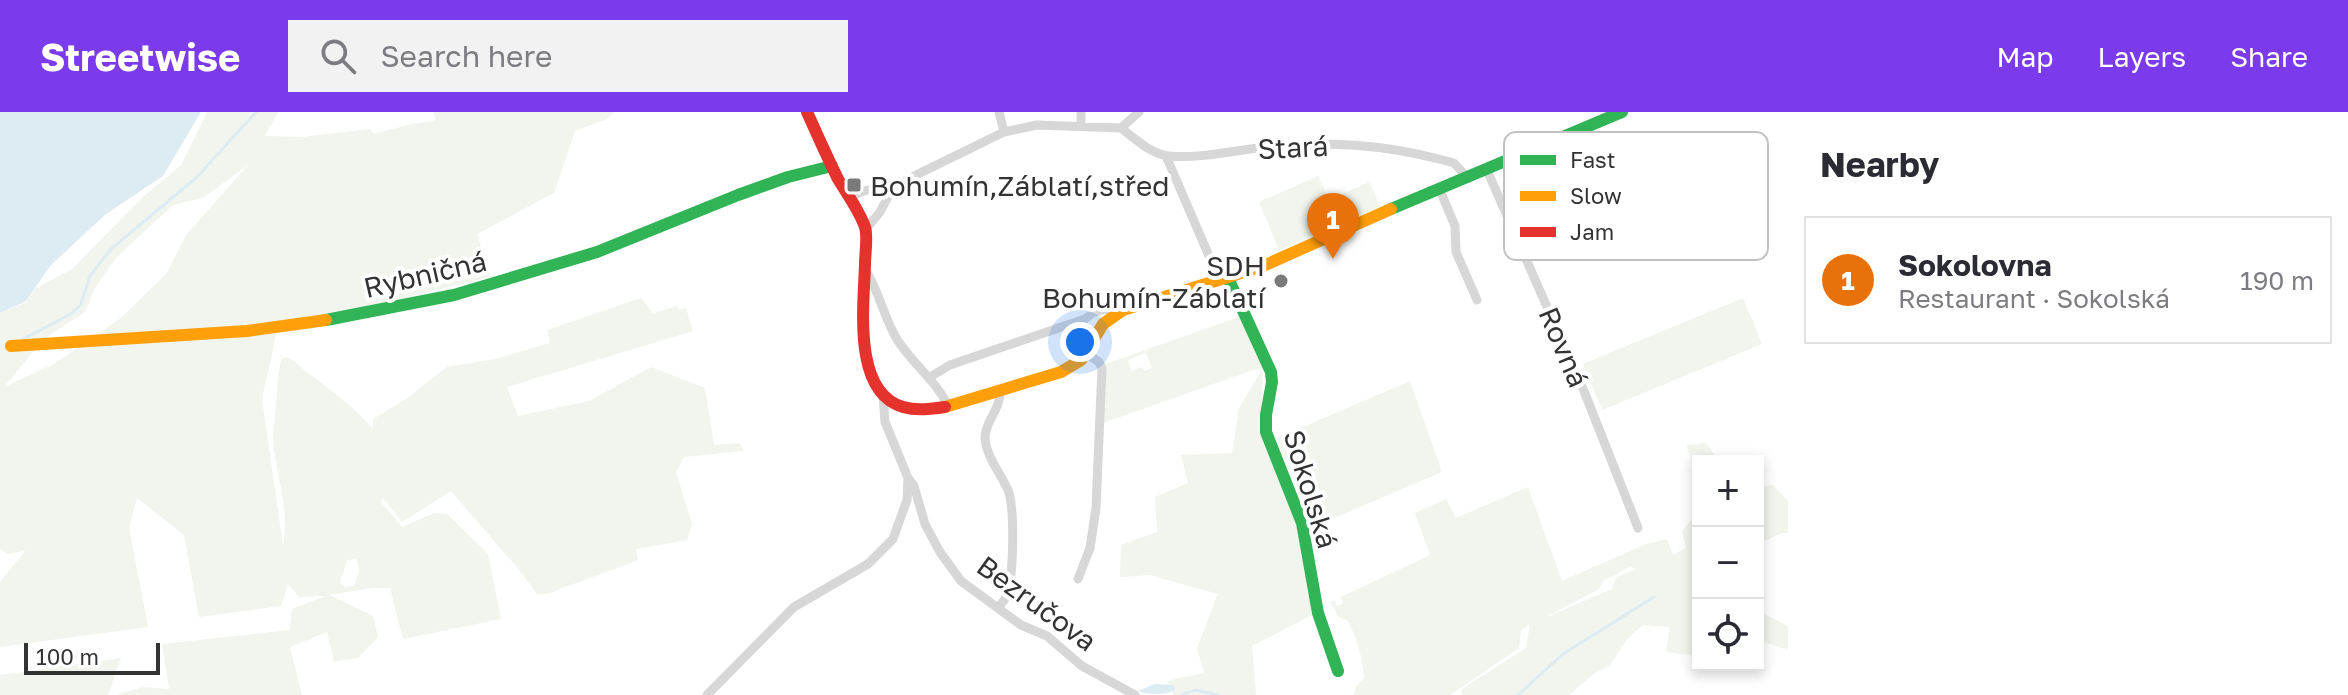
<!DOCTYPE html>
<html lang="en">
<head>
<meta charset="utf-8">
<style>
	:root { --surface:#fff; --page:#f2f2f3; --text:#2b2b33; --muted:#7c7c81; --line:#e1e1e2; --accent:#7c3aed }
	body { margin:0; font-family:"Golos Text",sans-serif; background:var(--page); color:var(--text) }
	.controls { position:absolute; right:24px; bottom:24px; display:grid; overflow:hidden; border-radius:0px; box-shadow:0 4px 12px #0003 }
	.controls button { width:72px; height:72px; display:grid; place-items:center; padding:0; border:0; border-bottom:2px solid var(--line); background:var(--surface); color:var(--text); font:40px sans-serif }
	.scale { position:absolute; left:24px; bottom:20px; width:136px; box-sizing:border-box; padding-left:8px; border:4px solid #333; border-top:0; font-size:22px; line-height:28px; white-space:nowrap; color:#333; -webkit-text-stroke:6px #fff; paint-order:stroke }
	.you { position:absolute; left:1080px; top:230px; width:28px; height:28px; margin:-20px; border:6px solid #fff; border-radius:50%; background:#1a73e8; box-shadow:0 0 0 12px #1a73e833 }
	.badge { display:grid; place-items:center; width:52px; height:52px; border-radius:50%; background:var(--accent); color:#fff; font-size:26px; font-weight:700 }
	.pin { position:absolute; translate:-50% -66px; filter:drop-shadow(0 2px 4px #0008) }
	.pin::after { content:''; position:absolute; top:42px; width:28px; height:24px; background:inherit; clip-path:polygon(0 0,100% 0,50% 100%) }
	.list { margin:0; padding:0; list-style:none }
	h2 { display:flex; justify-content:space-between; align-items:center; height:104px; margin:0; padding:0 32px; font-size:34px }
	h2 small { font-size:26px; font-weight:400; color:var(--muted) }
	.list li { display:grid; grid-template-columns:52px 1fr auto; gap:24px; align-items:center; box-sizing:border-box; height:128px; margin:0 16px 16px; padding:0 16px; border:2px solid var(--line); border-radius:0px }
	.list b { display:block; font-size:30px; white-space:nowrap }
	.list p { margin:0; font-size:26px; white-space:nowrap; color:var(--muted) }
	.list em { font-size:26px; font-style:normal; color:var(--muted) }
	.icon { flex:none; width:44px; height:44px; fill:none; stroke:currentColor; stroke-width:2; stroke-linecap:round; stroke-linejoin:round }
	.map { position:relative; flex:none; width:1788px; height:583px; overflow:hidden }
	header { display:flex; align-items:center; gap:48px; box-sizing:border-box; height:112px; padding:0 40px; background:var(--accent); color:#fff }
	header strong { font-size:38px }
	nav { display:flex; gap:44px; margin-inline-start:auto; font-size:28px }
	.search { width:560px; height:72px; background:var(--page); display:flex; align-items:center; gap:20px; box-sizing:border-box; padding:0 28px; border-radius:0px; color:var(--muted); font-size:30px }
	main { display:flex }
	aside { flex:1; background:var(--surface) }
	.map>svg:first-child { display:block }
	.green { fill:#f1f5ed; fill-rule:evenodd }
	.water { fill:#ddebf3 }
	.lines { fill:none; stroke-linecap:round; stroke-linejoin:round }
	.stream { stroke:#ddebf3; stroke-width:3 }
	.street { stroke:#d7d7d7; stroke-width:9 }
	.fast { stroke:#30b455; stroke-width:12 }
	.slow { stroke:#ff9f0a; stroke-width:12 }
	.jam { stroke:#e5322d; stroke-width:12 }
	.poi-dot { fill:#7a7a7a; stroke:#fff; stroke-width:3 }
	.labels { text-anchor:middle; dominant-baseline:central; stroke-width:8; stroke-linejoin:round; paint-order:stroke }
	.street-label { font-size:28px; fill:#333; stroke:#fff }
	.poi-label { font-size:28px; fill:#333; stroke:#fff; text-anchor:start }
	.key { fill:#fff; stroke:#c2c2c2; stroke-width:2 }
	.key-label { font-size:22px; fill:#333 }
</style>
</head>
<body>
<header>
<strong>Streetwise</strong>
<div class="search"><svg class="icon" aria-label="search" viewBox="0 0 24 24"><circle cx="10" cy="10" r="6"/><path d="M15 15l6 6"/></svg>Search here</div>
<nav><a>Map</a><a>Layers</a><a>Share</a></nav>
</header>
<main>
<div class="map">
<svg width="1788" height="583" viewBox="0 0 1788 583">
	<rect width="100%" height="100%" fill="#fff"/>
	<path class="green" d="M207,0h71l-13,24 37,1 68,-8 4,5 38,-10 23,-3 -1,-9h180l-7,7 -32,12 -21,62 -77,41 14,43 -130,31 -82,13 -17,78 21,146c7,-38 -7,-68 -10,-105 -1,-8 2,-16 2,-24 2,-20 2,-37 6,-56l5,-3c9,3 14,10 21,15 24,18 47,35 66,57v-10l33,-20 41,-32 48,-8 55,-16 -3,-13 94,-32 12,15 24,-7 1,4 8,-2 7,23 -186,56 11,29 71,-15 62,-34 54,21 9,57 26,-2 3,8 -59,6 -8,15 16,52 -5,16 -51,9 2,11 -91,34h-10l-17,-23 -69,-80 -49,31 -19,-24 -3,3 22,26 32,-14 13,1 41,40 13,65 -98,20 -13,-51h-18l-43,7 44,21 5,21 -20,21 -24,4 -7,-30 -37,15 12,48h-186l27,-8 26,2 -7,-45 128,-14 2,-21 33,-13 -26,1 -11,-13 -7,22 -82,11 -15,-82 -47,-37 -8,30 19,99 -148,20v-65l25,-31 -17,3 -8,-5v-236l26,-11 9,-13 37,-20 72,-73 37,-31zM248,53l-61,69 -21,40 -45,44 -67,46 -50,23 40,-48 41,-27 11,-26 20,-28 57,-53 30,-7zM357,447l2,13 -5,14 -9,1 -5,-4 7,-23z
		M1318,64l11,24 40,-18 11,24 -101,44 -20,-48z
		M1743,186l19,46 -160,66 -19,-46z
		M1239,205l24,51 -2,62 35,92 18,92 -62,32 4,49h-82l-7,-14 37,-8 -7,-25 21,-54 -68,-19 -30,2 1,-32 36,-13 -2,-35 33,-14 -7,-28 51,-2 7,-45 23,-39 -9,1 -150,53v-58zM1146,241l6,15 -8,3 -2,-4 -10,4 -4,-11z
		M1410,269l32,91 -127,54 -38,-88z
		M1706,331l13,18h-21v16l-12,-32z
		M1773,373l15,16v32h-6l-24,11v-57z
		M1528,375l34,94 84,-37 21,-5 6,16 13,-7 -4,-17 16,-19v136l-2,8 -30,-4 4,-25 -27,-2 -17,15 -16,26 -15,7 -26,22h-107v-6l64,-41 4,-24 -9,6 -2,18 -69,47h-96l1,-7 9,-10c-2,-21 -6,-39 -17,-58l-8,-3 -9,-15 4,-2 3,6 6,-2 -2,-7 89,-42 -15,-42 31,-14 10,19zM1630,455l7,2 -21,8 -4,12 -70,30 57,-30 5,-9z
		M1758,499l30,15v24l-30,-10z
		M121,546l-13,37h-108v-20z"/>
	<path class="water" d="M0,0h201l-38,64 -57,38 -56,52 -24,35 -26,12z
		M1155,572l19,1 1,5c-9,5 -28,5 -37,1z"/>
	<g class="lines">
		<path class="stream" d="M21,228l50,-26 10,-10 9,-28 20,-26 87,-73 59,-65
			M1182,583l13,-5 23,5
			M1518,583l45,-41 91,-57"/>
		<path class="street" d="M999,0l5,20
			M1081,0v13
			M1121,16c14,11 30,26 48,28 32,3 66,-6 98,-9 63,-6 114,-3 176,13l11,3 12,13
			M1166,44l43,100 8,25
			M1486,56l98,223 54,137
			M1439,76l16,38 1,26 21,48
			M849,85c15,-7 26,-11 41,-4
			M866,117l14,-17 10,-19 18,-14 96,-47 33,-7 84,3 18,-16
			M866,159c14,22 18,48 32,70 16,24 38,40 51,66
			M930,265l20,-12 135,-46 8,-6 12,-4 10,5
			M883,284l2,26 23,56 6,8 11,38 15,28 21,29 60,44 26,11 35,30 53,29
			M1078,467l12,-31 6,-40 6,-140 -3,-6 -12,-8
			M999,495c2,-3 5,-6 7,-10 8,-17 9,-89 2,-107 -7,-16 -22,-34 -23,-52 0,-17 16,-29 15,-47
			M707,583l87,-88 74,-43 25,-25 14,-39 1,-22"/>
		<path class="fast" d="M1391,97l231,-97
			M1228,166l43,94 1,10 -6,33v17l36,91 16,90 20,58
			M326,208l128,-25 143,-43 141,-57 50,-18 44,-11"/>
		<path class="slow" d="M11,234l236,-15 79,-11
			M945,295l116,-35 20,-12 22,-36 20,-14 140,-44 128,-57"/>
		<path class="jam" d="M807,0c10,22 20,45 31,67 9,15 21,31 27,48 3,10 0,26 0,37 -1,41 -13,128 38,143 14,4 28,2 42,0"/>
	</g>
	<g class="poi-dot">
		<rect x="846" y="65" width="16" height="16" rx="4"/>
		<circle cx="1281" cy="169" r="8"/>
	</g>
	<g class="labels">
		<g class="street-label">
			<text transform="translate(1293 35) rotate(-3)">Stará</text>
			<text transform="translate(425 162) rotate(-13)">Rybničná</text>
			<text transform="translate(1564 235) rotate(67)">Rovná</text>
			<text transform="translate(1311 377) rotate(73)">Sokolská</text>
			<text transform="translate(1037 491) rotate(36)">Bezručova</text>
		</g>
		<g class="poi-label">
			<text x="870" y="73">Bohumín,Záblatí,střed</text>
			<text x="1265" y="153" text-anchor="end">SDH<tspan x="1265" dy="32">Bohumín-Záblatí</tspan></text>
		</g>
	</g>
	<rect x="1504" y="20" width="264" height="128" rx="12" class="key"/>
	<rect x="1520" y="43" width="36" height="10" fill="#30b455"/>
	<rect x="1520" y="79" width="36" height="10" fill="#ff9f0a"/>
	<rect x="1520" y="115" width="36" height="10" fill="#e5322d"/>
	<g class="key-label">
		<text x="1570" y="56">Fast</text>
		<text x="1570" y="92">Slow</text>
		<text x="1570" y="128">Jam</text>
	</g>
</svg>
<div class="controls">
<button>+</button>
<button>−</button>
<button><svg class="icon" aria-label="locate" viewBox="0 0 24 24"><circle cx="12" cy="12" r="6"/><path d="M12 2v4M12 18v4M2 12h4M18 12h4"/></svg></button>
</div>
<div class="scale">100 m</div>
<div class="you"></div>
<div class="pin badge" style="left:1333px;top:147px;background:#e8710a">1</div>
</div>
<aside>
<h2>Nearby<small></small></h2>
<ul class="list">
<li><span class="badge" style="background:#e8710a">1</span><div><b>Sokolovna</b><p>Restaurant · Sokolská</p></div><em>190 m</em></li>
</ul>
</aside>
</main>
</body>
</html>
